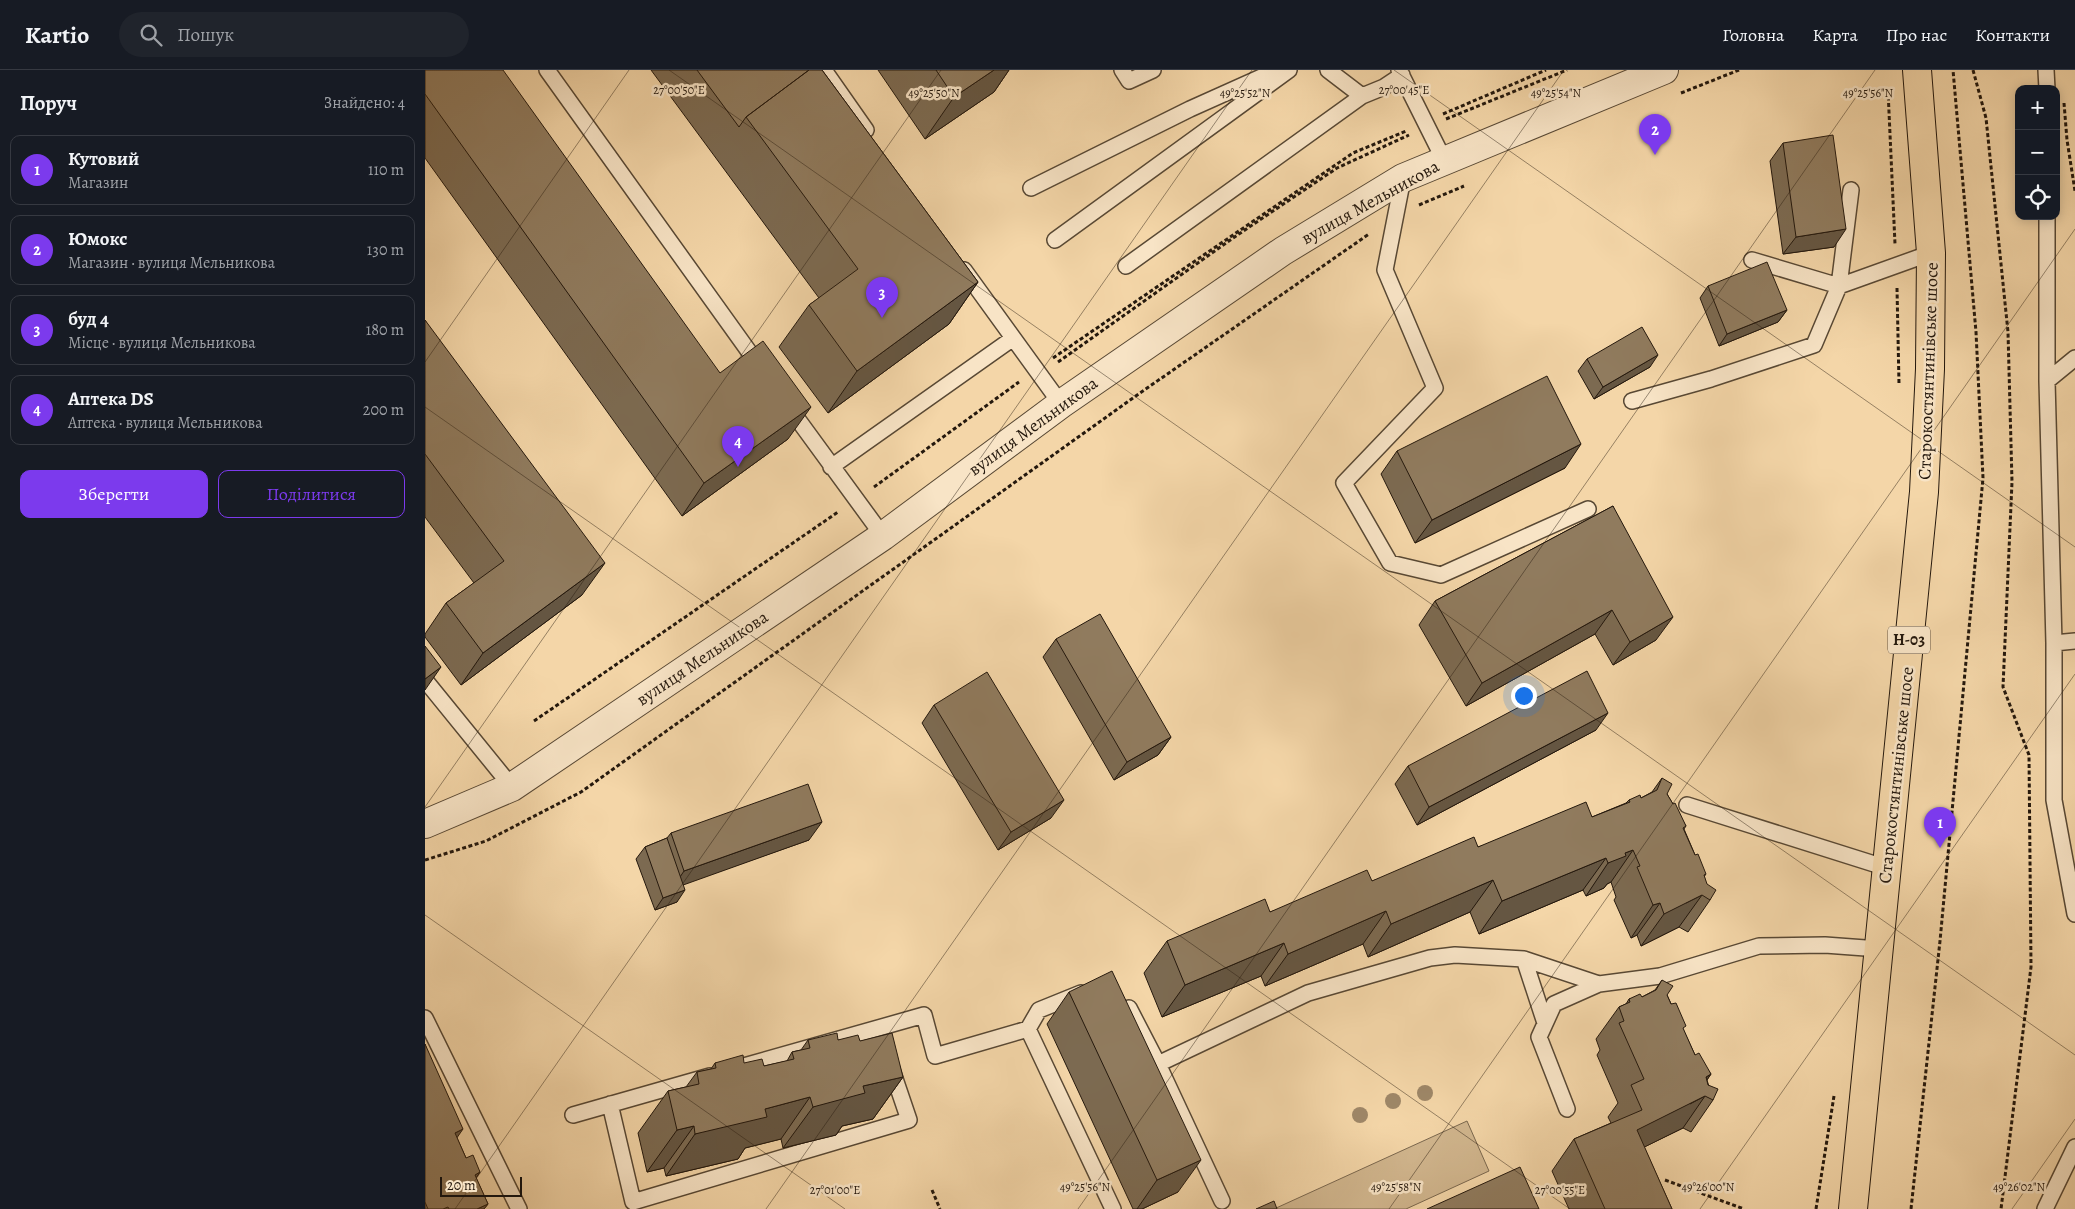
<!DOCTYPE html>
<html lang="uk">
<head>
<meta charset="utf-8">
<style>
	:root { --surface:#171b24; --page:#20242c; --text:#f1f3f6; --muted:#9ea1a6; --line:#363941; --accent:#7c3aed }
	body { margin:0; font-family:Alegreya,serif; background:var(--page); color:var(--text) }
	.controls { position:absolute; right:15px; top:15px; display:grid; overflow:hidden; border-radius:10px; box-shadow:0 2px 12px #0003 }
	.controls button { width:45px; height:45px; display:grid; place-items:center; padding:0; border:0; border-bottom:1px solid var(--line); background:var(--surface); color:var(--text); font:25px sans-serif }
	.scale { position:absolute; left:15px; bottom:12px; width:82px; box-sizing:border-box; padding-left:5px; border:2px solid #24180d; border-top:0; font-size:14px; line-height:18px; white-space:nowrap; color:#24180d; -webkit-text-stroke:4px #f8e4c6; paint-order:stroke }
	.you { position:absolute; left:1098px; top:625px; width:18px; height:18px; margin:-12px; border:4px solid #fff; border-radius:50%; background:#1a73e8; box-shadow:0 0 0 8px #1a73e833 }
	.badge { display:grid; place-items:center; width:32px; height:32px; border-radius:50%; background:var(--accent); color:#fff; font-size:16px; font-weight:700 }
	.pin { position:absolute; translate:-50% -41px; filter:drop-shadow(0 1px 2px #0008) }
	.pin::after { content:''; position:absolute; top:26px; width:18px; height:15px; background:inherit; clip-path:polygon(0 0,100% 0,50% 100%) }
	.list { margin:0; padding:0; list-style:none }
	h2 { display:flex; justify-content:space-between; align-items:center; height:65px; margin:0; padding:0 20px; font-size:21px }
	h2 small { font-size:16px; font-weight:400; color:var(--muted) }
	.list li { display:grid; grid-template-columns:32px 1fr auto; gap:15px; align-items:center; box-sizing:border-box; height:70px; margin:0 10px 10px; padding:0 10px; border:1px solid var(--line); border-radius:10px }
	.list b { display:block; font-size:19px; white-space:nowrap }
	.list p { margin:0; font-size:16px; white-space:nowrap; color:var(--muted) }
	.list em { font-size:16px; font-style:normal; color:var(--muted) }
	.actions { display:flex; gap:10px; padding:15px 20px }
	.actions a { flex:1; padding:11px 0; border:1px solid var(--accent); border-radius:10px; text-align:center; font-size:18px; color:var(--accent) }
	.actions .main { background:var(--accent); color:#fff }
	.icon { flex:none; width:28px; height:28px; fill:none; stroke:currentColor; stroke-width:2; stroke-linecap:round; stroke-linejoin:round }
	.map { position:relative; flex:none; width:1650px; height:1139px; overflow:hidden }
	header { display:flex; align-items:center; gap:30px; box-sizing:border-box; height:70px; padding:0 25px; background:var(--surface); border-bottom:1px solid var(--line) }
	header strong { font-size:24px }
	nav { display:flex; gap:28px; margin-inline-start:auto; font-size:18px }
	.search { width:350px; height:45px; background:var(--page); display:flex; align-items:center; gap:12px; box-sizing:border-box; padding:0 18px; border-radius:28px; color:var(--muted); font-size:19px }
	main { display:flex }
	aside { flex:1; background:var(--surface) }
	.map>svg:first-child { display:block }
	.green { fill:#d1b68e; stroke:#7a674e }
	.lines { fill:none; stroke-linecap:round; stroke-linejoin:round }
	.lane-casing { stroke:#584834; stroke-width:18 }
	.street-casing { stroke:#584834; stroke-width:30 }
	.primary-casing { stroke:#24180d; stroke-width:30 }
	.path { stroke:#24180d; stroke-width:3; stroke-dasharray:4 2.5; stroke-linecap:butt }
	.lane { stroke:#f8e4c6; stroke-width:15 }
	.street { stroke:#f8e4c6; stroke-width:28 }
	.primary { stroke:#f4d6a8; stroke-width:28 }
	.tree { fill:#9e8768 }
	.wall { fill:#7c6a51; stroke:#24180d }
	.shaded-wall { fill:#655642; stroke:#24180d }
	.building { fill:#907b5e; stroke:#24180d }
	.ticks { fill:none; stroke:#24180d; stroke-width:1; stroke-opacity:0.45 }
	.labels { text-anchor:middle; dominant-baseline:central; stroke-width:5; stroke-linejoin:round; paint-order:stroke }
	.shield { fill:#f8e4c6; stroke:#645544; stroke-width:1 }
	.shield-label { font-size:16px; font-weight:bold; fill:#24180d }
	.street-label { font-size:18px; fill:#24180d; stroke:#f8e4c6 }
	.ticks-label { font-size:12px; text-anchor:middle; fill:#24180d; stroke:#f8e4c6; stroke-width:5; stroke-linejoin:round; paint-order:stroke }
</style>
</head>
<body>
<header>
<strong>Kartio</strong>
<div class="search"><svg class="icon" aria-label="search" viewBox="0 0 24 24"><circle cx="10" cy="10" r="6"/><path d="M15 15l6 6"/></svg>Пошук</div>
<nav><a>Головна</a><a>Карта</a><a>Про нас</a><a>Контакти</a></nav>
</header>
<main>
<aside>
<h2>Поруч<small>Знайдено: 4</small></h2>
<ul class="list">
<li><span class="badge">1</span><div><b>Кутовий</b><p>Магазин</p></div><em>110 m</em></li>
<li><span class="badge">2</span><div><b>Юмокс</b><p>Магазин · вулиця Мельникова</p></div><em>130 m</em></li>
<li><span class="badge">3</span><div><b>буд 4</b><p>Місце · вулиця Мельникова</p></div><em>180 m</em></li>
<li><span class="badge">4</span><div><b>Аптека DS</b><p>Аптека · вулиця Мельникова</p></div><em>200 m</em></li>
</ul>
<div class="actions"><a class="main">Зберегти</a><a>Поділитися</a></div>
</aside>
<div class="map">
<svg width="1650" height="1139" viewBox="0 0 1650 1139">
	<rect width="100%" height="100%" fill="#f4d6a8"/>
	<filter id="stains"><feTurbulence type="fractalNoise" baseFrequency=".004" numOctaves="4"/><feColorMatrix values="0 0 0 0 .2 0 0 0 0 .09 0 0 0 0 .02 0 0 0 .5 -.17"/></filter>
	<radialGradient id="worn" r=".72"><stop offset=".6" stop-color="#630" stop-opacity="0"/><stop offset="1" stop-color="#630" stop-opacity=".3"/></radialGradient>
	<path class="green" d="M1042,1051l22,50 -83,38h-132z"/>
	<g class="lines">
		<defs>
			<path id="lane" d="M122,0l213,297
				M399,0l42,60
				M697,0l7,11 24,-11
				M903,0l34,26 22,-9 18,-12
				M974,0l45,90
				M1621,0l1,19
				M978,108l-18,92 50,118 -91,95 46,80 51,12 147,-66
				M606,118l159,-79 87,-39
				M1426,120l-12,96 92,-33
				M1622,146v165l7,262v157l21,114
				M630,170l234,-170
				M701,196l236,-170
				M539,200l97,134
				M1622,311l28,-23
				M1207,331l79,-22 103,-34 25,-59 -87,-26
				M363,336l95,130
				M406,397l181,-128
				M1629,573l21,-2
				M0,610l87,107
				M1262,735l200,63
				M1099,889l21,64
				M656,923l-42,17 -11,19 85,180
				M704,938l29,56 150,-71 122,-35 25,-3 69,4 75,25 61,-8 99,-30 66,-1 54,4
				M0,948l94,191
				M733,994l64,137
				M319,996l180,-51 11,41 93,-27
				M185,1034l23,98 276,-82 -18,-53
				M1142,1039l-28,-72 15,-33 45,-20
				M148,1045l137,-39
				M1620,1139l30,-62"/>
			<path id="street" d="M0,754l87,-37 371,-251 178,-132 222,-153 120,-73 261,-108"/>
			<path id="primary" d="M1428,1139l71,-717 6,-123 1,-116 -14,-183"/>
		</defs>
		<use href="#lane" class="lane-casing"/>
		<use href="#street" class="street-casing"/>
		<use href="#primary" class="primary-casing"/>
		<path class="path" d="M1548,0l13,48 22,214 4,150 -9,205 26,68 2,212 -30,242
			M1463,20l7,154
			M1256,23l58,-23
			M1639,33l3,37 8,51
			M1018,44l103,-44
			M1021,49l121,-49
			M994,135l45,-19
			M1472,218l2,96
			M628,288l300,-205 53,-22
			M633,292l178,-126 101,-68 72,-33
			M449,417l145,-105
			M109,651l304,-209
			M0,790l61,-19 95,-49 559,-399 229,-159
			M1240,1110l79,29
			M507,1120l8,19
			M1391,1139l18,-113
			M1486,1139l29,-268 43,-463 -7,-146 -23,-262"/>
		<use href="#lane" class="lane"/>
		<use href="#street" class="street"/>
		<use href="#primary" class="primary"/>
	</g>
	<g class="tree">
		<circle cx="1000" cy="1023" r="8"/>
		<circle cx="968" cy="1031" r="8"/>
		<circle cx="935" cy="1045" r="8"/>
	</g>
	<path class="wall" d="M0,0l295,303 68,66 -106,77 -257,-358z
		M226,0h171l156,212 -29,42 -121,89 -49,-66 30,-42 10,-7z
		M453,0h131l-15,22 -69,47z
		M1358,73l51,104 -51,7 -13,-93z
		M1283,216l79,24 -9,12 -59,24 -19,-48z
		M0,250l157,275 -121,90 -36,-48v-3l21,-31 28,-20 -49,-66z
		M1162,289l63,8 -56,32 -16,-28z
		M972,381l168,17 -150,75 -34,-69z
		M1188,436l43,134 -43,25 -18,-31 -129,72 -47,-81 16,-24z
		M631,569l115,98 -13,18 -44,25 -71,-123z
		M509,635l117,113 -53,32 -76,-127z
		M1171,660l-179,95 -22,-41 13,-18z
		M1237,708l5,16 19,32 -2,3 20,47 6,24 -22,32 -9,-5 -38,19 -4,-11 -6,3 -17,-38 2,-3 -5,-15 -4,2 -3,4 -18,8 -3,-6 -104,44 -9,-22 -102,45 -5,-13 -98,42 -4,-10 -99,41 -18,-44 23,-32 103,-29 102,-31 106,-34 114,-30 34,-14 3,-3 12,-2 11,-6z
		M246,763l138,7 -126,44 -6,18 -22,8 -19,-51 9,-12 22,-9z
		M1237,910l5,15 28,60 16,19 -4,6 6,20 -22,32 -8,-4 -39,19 28,62h-103l-17,-38 22,-32 37,-16 -3,-6 10,-14 -21,-48 3,-5 -4,-11 23,-32 7,-3 3,-5 13,-2 13,-7z
		M644,922l109,200 -36,17h-9l-86,-185z
		M383,970h30l22,1 43,36 -30,42 -31,7 -6,9 -53,13 -2,-9 -36,9 -7,11 -72,17 -2,-8 -17,4 -9,-39 30,-42 18,-4 11,-15 14,-3 4,-6 49,3 23,-5 5,-9 9,-2z
		M0,974l32,94 9,20 14,14 -4,6 12,26 -4,5h-59z"/>
	<path class="shaded-wall" d="M569,0h15l-15,22 -69,47 29,-42z
		M1421,159l-12,18 -51,7 13,-17z
		M553,212l-29,42 -121,89 29,-42z
		M1362,240l-9,12 -59,24 8,-12z
		M1233,285l-8,12 -56,32 9,-12z
		M386,337l-23,32 -106,77 22,-33z
		M1156,374l-16,24 -150,75 17,-23z
		M180,493l-23,32 -121,90 22,-32z
		M1187,540l-17,24 -129,72 16,-23z
		M1248,547l-17,23 -43,25 17,-23z
		M16,597l-16,23v-11z
		M1183,643l-12,17 -179,95 12,-18z
		M746,667l-13,18 -44,25 13,-18z
		M639,730l-13,18 -53,32 13,-18z
		M397,752l-13,18 -137,49 12,-18z
		M1208,780l-22,32 -4,2 -3,4 -18,8 22,-33 17,-10z
		M1181,788l-23,32 -104,44 23,-33z
		M1281,804l-20,29 16,-8 -23,32 -38,19 23,-32 40,-39z
		M1068,810l-23,32 -102,45 23,-33z
		M260,820l-8,12 -22,8 8,-12z
		M1235,833l-23,32 -6,3 22,-33z
		M961,841l-23,33 -98,42 23,-32z
		M859,873l-23,33 -99,41 23,-32z
		M1286,1004l-21,30 15,-8 -22,32 -69,34 23,-32z
		M478,1007l-30,42 -31,7 -6,9 -53,13 30,-41 50,-21z
		M385,1027l-29,42 -36,9 -7,11 -72,17 29,-42 70,-25z
		M269,1056l-30,42 -17,4 30,-42z
		M38,1059l-29,42 21,-38z
		M776,1090l-23,32 -36,17h-5l20,-29z
		M55,1102l-25,37 20,-34z
		M63,1134l-4,5h-7z"/>
	<path class="building" d="M0,0h78l217,303 43,-32 48,66 -107,76 -279,-389z
		M272,0h112l-63,47 -7,10z
		M384,0h13l156,212 -121,89 -48,-66 49,-36 -112,-152z
		M511,0h58l-40,27z
		M1408,65l13,94 -50,8 -13,-94z
		M1342,192l20,48 -60,24 -19,-48z
		M0,250l180,243 -122,90 -37,-50 58,-42 -79,-107z
		M1217,257l16,28 -55,32 -16,-28z
		M1122,306l34,68 -149,76 -35,-69z
		M1188,436l60,111 -43,25 -18,-32 -130,73 -47,-82z
		M675,544l71,123 -44,25 -71,-123z
		M0,576l16,21 -16,12z
		M1162,601l21,42 -179,94 -21,-41z
		M562,602l77,128 -53,32 -77,-127z
		M1237,708l10,6 -5,10 6,10 2,-1 11,23 -3,2 12,27 3,-1 8,20 -2,1 3,9 9,6 -6,10 -8,-5 -38,19 -4,-11 -7,2 -16,-38 3,-1 -7,-16 -8,3 1,3 -18,7 -2,-5 -104,43 -9,-21 -102,44 -5,-13 -98,43 -4,-11 -99,42 -18,-44 98,-42 5,13 97,-42 5,11 102,-44 4,10 108,-45 6,15 38,-15 -1,-2 11,-5 1,3 16,-8z
		M383,714l14,38 -138,49 -13,-38z
		M242,768l18,52 -22,8 -18,-51z
		M687,901l89,189 -44,20 -88,-188z
		M1237,910l11,6 -6,9 4,9 5,-1 10,23 -3,2 12,27 4,-2 12,21 -5,3 2,8 10,4 -5,11 -8,-4 -68,34 35,79h-67l-31,-70 68,-29 -11,-25 13,-6 -25,-56 5,-2 -5,-14 11,-5 -1,-3 11,-5 2,3 14,-7z
		M412,963l1,7 20,-5 2,6 32,-8 11,44 -40,9 2,7 -52,14 -3,-10 -45,12 2,8 -72,17 -1,-8 -17,4 -9,-39 31,-7 -2,-12 19,-4 -1,-5 28,-8 1,8 18,-4 2,7 30,-7 -2,-7 18,-4 -2,-8z
		M0,974l38,85 -8,4 11,25 7,-3 7,17 -5,3 13,29 -11,5h-28l-1,-2 -5,2h-15l-3,-7z
		M1095,1097l19,42h-112z
		M849,1131l3,8h-21z"/>
	<path class="ticks" d="M244,0l1406,985M969,0l681,477M0,292l204,-292M0,337l1145,802M0,737l516,-737M0,845l420,294M30,1139l797,-1139M341,1139l798,-1139M653,1139l797,-1139M964,1139l686,-980M1275,1139l375,-535M1587,1139l63,-90"/>
	<g class="labels">
		<rect class="shield" x="1463" y="556.5" width="42" height="27" rx="4"/>
		<g class="shield-label">
			<text x="1484" y="570">Н-03</text>
		</g>
		<g class="street-label">
			<text transform="translate(945 132) rotate(-29)">вулиця Мельникова</text>
			<text transform="translate(1503 301) rotate(-88)">Старокостянтинівське шосе</text>
			<text transform="translate(608 356) rotate(-36)">вулиця Мельникова</text>
			<text transform="translate(277 588) rotate(-34)">вулиця Мельникова</text>
			<text transform="translate(1471 705) rotate(-84)">Старокостянтинівське шосе</text>
		</g>
	</g>
	<g class="ticks-label">
		<text x="254" y="24">27°00'50"E</text>
		<text x="979" y="24">27°00'45"E</text>
		<text x="509" y="27">49°25'50"N</text>
		<text x="820" y="27">49°25'52"N</text>
		<text x="1131" y="27">49°25'54"N</text>
		<text x="1443" y="27">49°25'56"N</text>
		<text x="660" y="1121">49°25'56"N</text>
		<text x="971" y="1121">49°25'58"N</text>
		<text x="1283" y="1121">49°26'00"N</text>
		<text x="1594" y="1121">49°26'02"N</text>
		<text x="410" y="1124">27°01'00"E</text>
		<text x="1135" y="1124">27°00'55"E</text>
	</g>
	<rect width="100%" height="100%" filter="url(#stains)"/>
	<rect width="100%" height="100%" fill="url(#worn)"/>
</svg>
<div class="controls">
<button>+</button>
<button>−</button>
<button><svg class="icon" aria-label="locate" viewBox="0 0 24 24"><circle cx="12" cy="12" r="6"/><path d="M12 2v4M12 18v4M2 12h4M18 12h4"/></svg></button>
</div>
<div class="scale">20 m</div>
<div class="you"></div>
<div class="pin badge" style="left:1515px;top:778px">1</div>
<div class="pin badge" style="left:1230px;top:85px">2</div>
<div class="pin badge" style="left:457px;top:248px">3</div>
<div class="pin badge" style="left:313px;top:397px">4</div>
</div>
</main>
</body>
</html>
